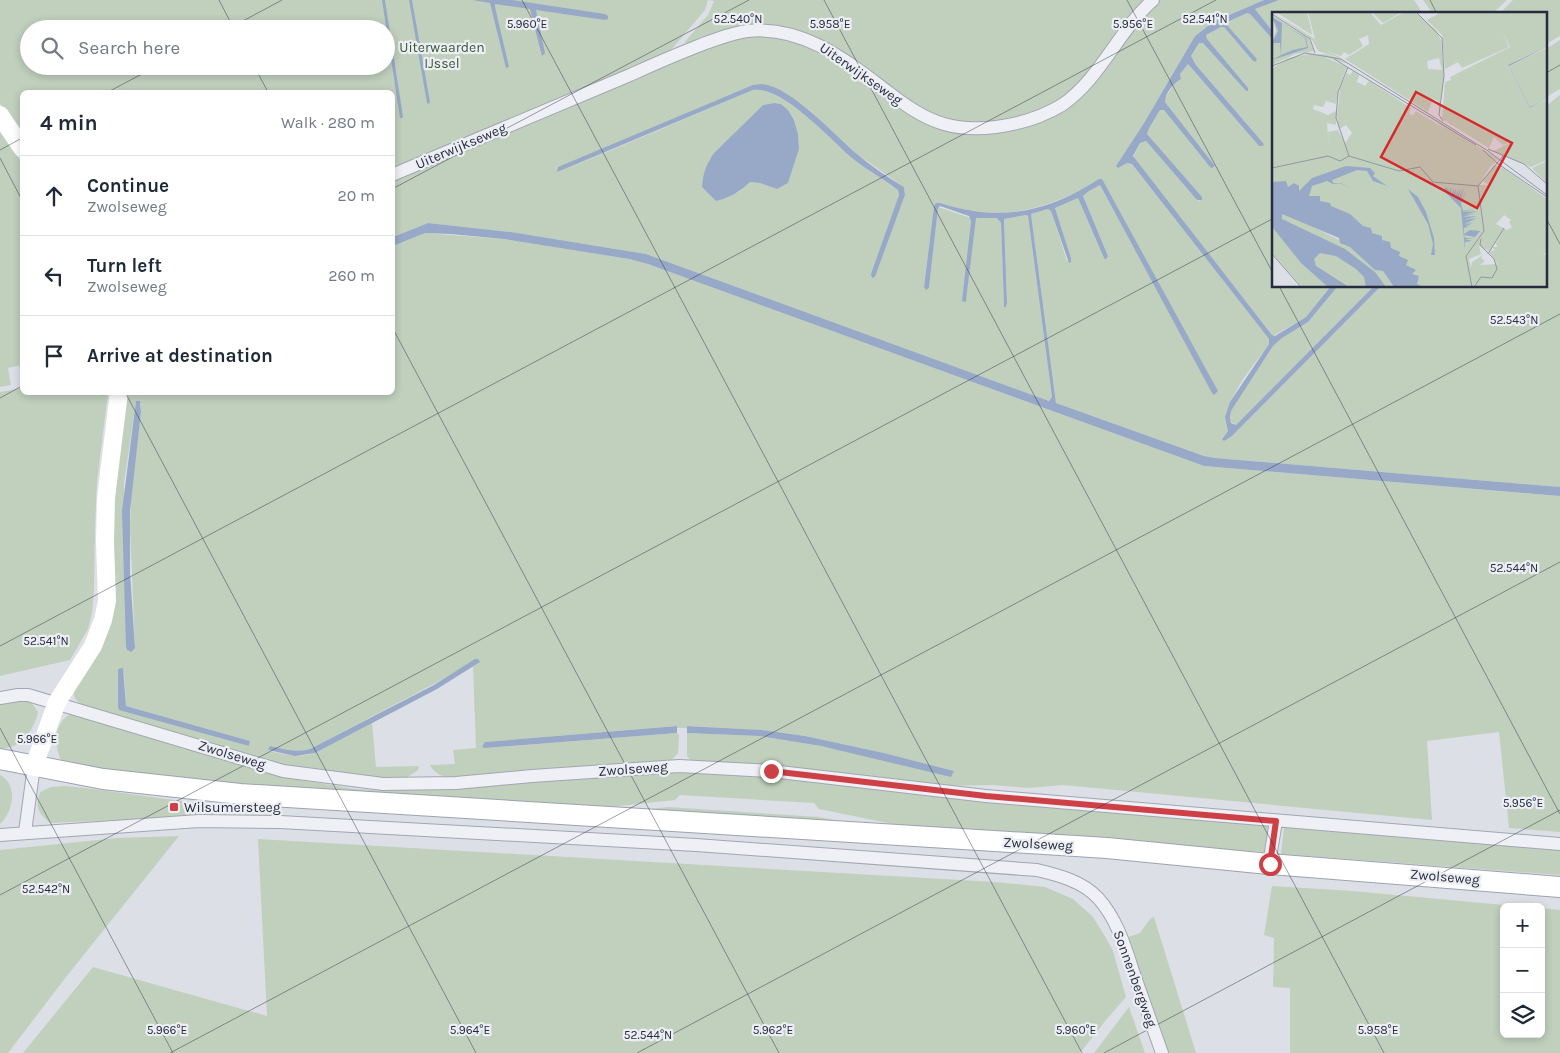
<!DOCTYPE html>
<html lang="en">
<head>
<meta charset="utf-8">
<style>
	:root { --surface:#fff; --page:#f2f2f3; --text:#1f2937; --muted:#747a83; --line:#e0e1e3 }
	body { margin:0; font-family:Karla,sans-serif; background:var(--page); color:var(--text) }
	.controls { position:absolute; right:15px; bottom:15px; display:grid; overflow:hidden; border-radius:8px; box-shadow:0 2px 8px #0003 }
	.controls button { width:45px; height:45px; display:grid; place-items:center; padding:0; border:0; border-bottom:1px solid var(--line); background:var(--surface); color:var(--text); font:25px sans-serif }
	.stop { position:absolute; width:15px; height:15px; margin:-11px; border:4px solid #cd4046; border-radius:50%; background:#fff }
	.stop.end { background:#cd4046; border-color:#fff; box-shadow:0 1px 5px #0008 }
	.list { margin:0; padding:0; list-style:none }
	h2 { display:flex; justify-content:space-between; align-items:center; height:65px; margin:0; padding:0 20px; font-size:21px }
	h2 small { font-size:16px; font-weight:400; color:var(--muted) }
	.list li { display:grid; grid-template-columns:32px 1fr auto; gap:15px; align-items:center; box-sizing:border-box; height:80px; padding:0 20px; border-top:1px solid var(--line) }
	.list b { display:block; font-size:19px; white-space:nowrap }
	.list p { margin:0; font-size:16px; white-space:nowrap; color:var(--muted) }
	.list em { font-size:16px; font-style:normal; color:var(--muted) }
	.icon { flex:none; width:28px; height:28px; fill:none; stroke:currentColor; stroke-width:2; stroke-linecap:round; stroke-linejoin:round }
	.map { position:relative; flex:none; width:1560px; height:1053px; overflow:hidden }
	.search { position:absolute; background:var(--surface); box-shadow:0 2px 8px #0003; left:20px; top:20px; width:375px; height:55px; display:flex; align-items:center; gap:12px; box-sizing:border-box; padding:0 18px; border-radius:28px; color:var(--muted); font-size:19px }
	.panel { position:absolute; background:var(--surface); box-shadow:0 2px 8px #0003; left:20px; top:90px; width:375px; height:305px; border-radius:8px }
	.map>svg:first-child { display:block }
	.green { fill:#c0d0bd; fill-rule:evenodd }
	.water { fill:#97a9c7 }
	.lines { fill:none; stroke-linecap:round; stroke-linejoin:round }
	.street-casing { stroke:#a2a6b0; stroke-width:14 }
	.primary-casing { stroke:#9ca2b2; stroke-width:22 }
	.street { stroke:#eff0f5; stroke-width:12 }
	.secondary { stroke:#fff; stroke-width:18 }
	.primary { stroke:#fff; stroke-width:20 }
	.route { stroke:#cd4046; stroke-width:6 }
	.ticks { fill:none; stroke:#262c3d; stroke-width:1; stroke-opacity:0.45 }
	.poi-dot { fill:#cd4046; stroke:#eceef4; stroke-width:2 }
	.labels { text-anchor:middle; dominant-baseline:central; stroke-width:4.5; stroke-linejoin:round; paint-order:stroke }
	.park-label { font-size:14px; fill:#375834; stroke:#eceef4 }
	.street-label { font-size:14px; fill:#262c3d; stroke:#eceef4 }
	.poi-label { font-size:14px; fill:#262c3d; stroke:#eceef4; text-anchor:start }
	.inset-road { fill:none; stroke:#9397a2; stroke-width:1 }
	.view { fill:#d62828; fill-opacity:0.15; stroke:#d62828; stroke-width:2.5 }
	.inset-edge { fill:none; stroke:#262c3d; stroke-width:2.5 }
	.ticks-label { font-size:12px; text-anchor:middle; fill:#262c3d; stroke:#eceef4; stroke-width:4.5; stroke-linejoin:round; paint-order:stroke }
</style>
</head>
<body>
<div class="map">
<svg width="1560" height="1053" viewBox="0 0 1560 1053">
	<rect width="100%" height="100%" fill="#dcdfe6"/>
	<path class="green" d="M0,0h1148l-53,67 -34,35 -56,21h-43l-31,-8 -134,-84 -113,12 24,-28 6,-14 -6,-1 -3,10 -40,47 -272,115 -1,-80h-370v48l-22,-37zM29,29h357v37h-357z
		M1156,0h108l-51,22 -18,14 -51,87 -26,40v5l9,-5 5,1 137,175v5c-17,24 -48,57 -41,87l-6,7 10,-2 149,-150h165v-180l14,-11v392l-345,-29 -11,-2 -148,-53 -25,-189 17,-5 3,1 16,51 4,-3 -16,-50 23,-10 26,60 3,2 1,-4 -25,-60 6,-5 11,-6 114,210 -5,-20 -107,-195c-59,30 -96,43 -162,23l-6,3 -10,81 5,1 9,-81 33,11 -5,83 9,-81 3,-3 19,1 4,5 3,84h2l1,-4 -3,-84 22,-4 2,2 24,180 -3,4 -403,-147 -135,-22 -83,-9 -35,14v-58l328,-139 33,-6 60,11 83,58 64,26 94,-17zM762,84l16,5 9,5 16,11 54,49 47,33 1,8 -30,82 24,-82 -1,-5c-14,-11 -31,-20 -45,-31 -22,-19 -71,-74 -100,-69l-193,82zM774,103l7,1 7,6 6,10 4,14 1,14 -11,35 -11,6 -17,-6 -10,-1 -10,9 -15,8 -17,-37 6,-9 49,-48z
		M1279,0h135l9,14h-149v19l-19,-24z
		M1423,0h84l-15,14h-59z
		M1513,0h47v36l-14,8v-30h-47z
		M1247,12l3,2 24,27v245h57l-25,31 -33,19 -140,-178 7,-15 6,-2 51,59 3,1 -53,-67 1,-6 12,-18h4l46,57 5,-1 -50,-64v-3l10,-17 6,-5 -1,-3 8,-10 71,82h4l1,-2 -68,-79 -5,-9 8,-13h4l43,48h2l-41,-52 -1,-4 15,-8h3l29,34 3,1 1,-3 -30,-34v-3z
		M1560,40v49l-14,8v-48z
		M0,132l22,31v202l-14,3 3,17 -11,2z
		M425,233l79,6 125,20 19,5 556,202 356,30v336l-51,-4 -10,-96 -72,9 5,79 -369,-35 -34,3 -37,-3 -53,1 -246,-23 -6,-7v-23l72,3 62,10 53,11 80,14 -70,-18 -79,-17 -43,-6 -72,-4h-3v2h-10l-1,-2 -191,16v6l192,-15 2,2 -1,18 -8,9 -222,16c-8,-3 -14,-5 -18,-13l25,-1 -2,-14 23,-2 -3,-81 6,-5 -30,14 -139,73c-14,4 -26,0 -40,-3l-1,5c16,4 31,7 46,2l57,-30 4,44 43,-1 -1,4 -12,8h-27l-98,-13 -197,-59c-6,-4 -11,-7 -10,-15l15,-27 22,-140 13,-131 268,-1 1,-146zM136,402l5,2v8l-10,83 -1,31 5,122 -6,4 -3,-5 -2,-164zM124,672l2,34 124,35 -1,5 -131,-39z
		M1338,286h36l-138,139 -6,-4 1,-10 42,-65 9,-8 26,-16z
		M22,388v4l86,1 -11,88 -2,48 -1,61 -2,23 -4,16 -18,31 -70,16v-284z
		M13,700l18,2 7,10c-4,18 -17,38 -38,36v-46z
		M70,714l229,66 57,9 30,2 62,-3 194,-15 59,-2 47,2 520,52 -3,27 -343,-22 -103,-21 -5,-6 -134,-8 -5,5 -84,9 -163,-9 -271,-22 -95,-15c-8,-18 -10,-37 8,-49z
		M0,775c19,10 13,37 0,49z
		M65,786l20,2 178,24 -54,4 -159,7c-12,-11 -15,-15 -10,-31l11,-5z
		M668,807l151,10 36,7 -213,-14z
		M1284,827l276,23v25l-279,-21z
		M179,836l-113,141 -58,76h-8v-203l117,-12z
		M258,839l737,43 50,5 28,12 20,18 13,21 7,13 13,46 -20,23 -26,33h-1057l70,-86 174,49z
		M1272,886l81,5 172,16h-21v127h37v-126l19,2v143h-270v-65l-17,-1 1,-49 -10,-3z
		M1154,917l42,136h-32l-39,-115 15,-5 10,-14z
		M1129,1007l16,46h-51z"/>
	<path class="water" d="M382,0h3l18,117 -1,1h-2z
		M409,0h3l18,102 -1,2 -2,-1z
		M472,0h40l93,14 3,2v3l-3,1 -69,-10 9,43 -3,3 -12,-47 -35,-5v3l14,60 -3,1 -16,-65z
		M1264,0h15l-24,9 19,24v8l-24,-27 -3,-1 -20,9v3l30,34 -1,3 -3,-1 -29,-34h-3l-15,8 1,4 41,49v3h-2l-43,-48h-4l-8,13 5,9 68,79 -1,2h-4l-71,-82 -8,10 1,5c-8,4 -16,15 -16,23l50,64 -3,2 -2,-1 -46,-57h-4l-11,18 -2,6 55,63v3h-5l-51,-59 -6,2 -7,13 139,179 3,1 31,-19 25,-31h7l-30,36 -26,16 -9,8 -42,65 -1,7 1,5 5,2 138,-139h7l-149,150 -8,5 -2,-2 6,-8 -3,-14 5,-15 39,-58v-5l-137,-175 -5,-1 -9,5 -2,-2 28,-43 51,-87 18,-14z
		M762,84c30,3 71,50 95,70 14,12 30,23 47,33l1,8 -30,82 -3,1 -1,-4 28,-79 -1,-5c-14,-11 -31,-20 -45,-31 -22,-19 -71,-74 -100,-69l-196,82 1,-5 195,-82z
		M774,103l7,1 7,6 6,10 4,14 1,15 -11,34 -11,6 -17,-6 -10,-1c-10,10 -21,16 -34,19l-14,-14c1,-13 4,-23 12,-34l49,-48z
		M1099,179h3l116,212 -4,4 -2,-2 -112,-208 -11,6 -6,5 25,60 -2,4 -2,-2 -26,-60 -23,10 16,50v4l-2,1 -18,-52 -3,-2 -17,5 25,189 148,53 11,2 345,29v9l-356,-30 -556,-202 -19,-5 -125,-20 -53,-5 -26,-1 -32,13v-9l35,-14 83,9 135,22 403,147 3,-4 -24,-181 -2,-1 -22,4 3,84 -1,4h-2l-3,-84 -4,-5h-21l-10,83 -1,1 -3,-1 9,-80 -2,-5 -29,-10 -2,2 -9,80 -3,2 -2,-3 10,-81 2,-3h4c60,19 107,10 159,-24z
		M136,401h4l1,11 -11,99v61l5,76 -4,4 -4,-2 -1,-3 -4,-136z
		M475,659h3l2,3 -43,27 -122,64 -20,3 -27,-6 2,-4c14,3 26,7 40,3l124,-64z
		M123,668l3,38 124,35 -1,5 -130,-36 -1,-3v-38z
		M677,726v7l-192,15 -3,-1 3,-5z
		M687,726l75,4 43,6 79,17 70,18 -3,6 -130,-31 -62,-10 -72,-3z"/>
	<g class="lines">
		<defs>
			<path id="street" d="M392,175c80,-33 159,-67 238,-100 22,-10 45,-20 68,-29 16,-6 33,-13 50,-15 55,-6 99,30 140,61 17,13 35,26 56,32 17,5 35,5 52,3 23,-3 46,-10 66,-22 39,-27 56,-74 91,-105
				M0,698l18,-3h10l255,76 100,13 73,-1 76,-7 147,-10 92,5 215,25 574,48
				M25,832l9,-66
				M0,835l199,-14 81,1 416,23 341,25c21,5 45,11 61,28 20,22 28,52 37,79 9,26 18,51 27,76
				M1269,864l7,-43"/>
			<path id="primary" d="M0,759l103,20 137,15 867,54 162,16 291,23"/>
		</defs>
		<use href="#street" class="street-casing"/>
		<use href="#primary" class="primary-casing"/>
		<use href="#street" class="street"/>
		<path class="secondary" d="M0,115l22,33
			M34,766l23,-64 36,-56 10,-26 4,-19 -2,-59 1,-44 13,-106"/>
		<use href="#primary" class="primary"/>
	</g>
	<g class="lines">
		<path class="route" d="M771,771l215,25 290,25 -6,43"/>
	</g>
	<path class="ticks" d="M219,0l15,29M522,0l560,1053M824,0l560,1053M1127,0l147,275M1430,0l7,14M228,29l54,-29M254,66l14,26M1546,73l14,-8M108,92l49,-26M0,150l22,-12M0,158l22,42M392,189l357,-189M1546,218l14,26M1279,286l281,528M392,327l387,726M125,392l351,661M0,398l22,-12M0,646l1216,-646M0,728l173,325M0,895l1274,-677M170,1053l1390,-739M637,1053l923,-491M1104,1053l456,-243"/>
	<rect class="poi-dot" x="169" y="802" width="10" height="10" rx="2.5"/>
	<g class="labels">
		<g class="park-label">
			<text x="442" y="47">Uiterwaarden<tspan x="442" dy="16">IJssel</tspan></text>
		</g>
		<g class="street-label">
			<text transform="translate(861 74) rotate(35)">Uiterwijkseweg</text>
			<text transform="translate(461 146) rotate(-23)">Uiterwijkseweg</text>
			<text transform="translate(232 755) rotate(17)">Zwolseweg</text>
			<text transform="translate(633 769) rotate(-4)">Zwolseweg</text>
			<text transform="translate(1038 844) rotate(3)">Zwolseweg</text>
			<text transform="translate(1445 877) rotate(5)">Zwolseweg</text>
			<text transform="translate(1135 979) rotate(70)">Sonnenbergweg</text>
		</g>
		<g class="poi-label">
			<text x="184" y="807">Wilsumersteeg</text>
		</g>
	</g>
	<g transform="translate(1272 12)">
		<rect width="275" height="275" fill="#dcdfe6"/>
		<path d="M0,0l43,27 -7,-27h62l11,13 23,-13h11l22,19 4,10 3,35 -5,37 -1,-12 -5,-2 -5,13 -83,-53 24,-15 -1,-9 -9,4 4,7 -14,9 -5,-3 -3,4 -15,-5 12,5 5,3 -25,-8 -6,-11zM167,46l3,12 -14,-1 -1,-8zM4,0h31l6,24 -2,-8 1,7zM100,0h30l-19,11zM170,0h105v35l-39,19 22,42 17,-8v60l-16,7 -38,-16 21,-10 -11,4 -9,-8 -5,11 -47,-29 3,-37 6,-2 -1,-3 60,-30 -8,-17 7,17 -47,21 -4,-6 -13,7 -3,-34 -15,-15zM0,3l37,24 5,12 -19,3 -23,11v-24l4,-10zM275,36v51l-17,8 -21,-41zM43,41l-4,2 14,-1 13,4 10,6 -26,-8 25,11 -8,20 -3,17 -10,-3 -3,6 -9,-2 -1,4 15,6 8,-4v14l-9,-2 2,24 -1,-15 10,-2 7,13 7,-10 -6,-8 -7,4 -2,-12 3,-30 7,-14 3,2 3,-4 6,4 -2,7 8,4 4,-5 42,27 -2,6 4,1 3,-4 28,17 -17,-14 71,45 -2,3 -5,-5 4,6 -5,4 -11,18h10l-6,-4 11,-16 9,3 44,31v54l-4,1 4,1v32h-128l-26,-37 -35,-27 -46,-25 -40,-16v-113l15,-10 -15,8 16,-9zM232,203l7,5 -2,2 3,5 -5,3 -11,-6zM231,220l-7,11 1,4h-5l3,3 -6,2 8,12 -17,1 5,-4 -4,-3 2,-3 -11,7 -1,6 -2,-9 12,-5 -2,-8 10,5zM275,149v22l-15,-15zM0,194l77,39 27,25 7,1 11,16h-92l-30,-34z" fill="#c0d0bd" fill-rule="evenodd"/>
		<path d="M0,5l10,6 -1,32 12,-5 14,-3 -2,-9 -22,-14 23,14 2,10 -36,12 9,-5 -1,-12h-8l6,-12zM275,35l-38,19 21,41 17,-8 -17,9 -22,-43zM74,154l24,2 5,5 -2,3 14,10 -14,-5 -6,-10 -10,-1 -25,10 1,3h7l12,6 -11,-6 -8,1 -6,-3 -15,5 -3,10h11v5l10,2 1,3 19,8 13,12 8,2 1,5 10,3v4l8,2 1,6 9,4 -1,4 9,4 -2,5 10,5 -4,4 7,2 -2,8 6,3h-29l-11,-16 -8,-1 -25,-23 -10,-4 -1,-5 -57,-24v5l63,30 30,23 11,15h-20l-2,-10 -8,-8 -20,-13 -16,-3 -6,6 2,7 33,21h-21l-27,-24 -28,-35 -1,-46 14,-1 2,6 6,-4 5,3v5l13,-13zM168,175l4,3 2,-3 1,4 1,-4 1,6 2,-6v8l3,-7 -1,8 3,-8 -1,9 4,-9 -3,11 5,-11 -3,12 5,-12 -4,14 5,-14 -4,16 7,-16 -6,16 2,7 14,-3 -14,4 14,-2 -14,2 14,-1 -13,4 13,-3 -14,4 14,-3 -14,4 14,-1 -13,4 13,-2 -13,6 14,-5 -14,5 11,-3 -11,4 9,-2 -9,4 7,-1 -7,2v6l6,-4 10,1 -5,6 -11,-2 1,3h10l-10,1 7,2 -7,1v8l-4,-42zM136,177l10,8 8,15 8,26 1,17h-4l2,-11 -5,-20z" fill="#97a9c7"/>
		<path class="inset-road" d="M144,0l26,26 2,38 -5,39 4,6M0,2l38,25 5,14M62,47l142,86M0,54l33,-13 36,6 147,92 59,44M76,55l-10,25 -2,26 13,38M216,137l36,15 23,20M211,138l15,14 49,33M77,144l50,15 21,-4 13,15 45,4M0,156l56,-12 12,5 9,-5M0,242l29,33M216,242l16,-26M200,275l-6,-31 18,-25 -6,-45 25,-30M202,275l7,-10 11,1 5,-9 -3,-10 -14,-14 1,-6"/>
		<path class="view" d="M144,80l96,51 -35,65 -96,-51z"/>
		<rect width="275" height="275" class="inset-edge"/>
	</g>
	<g class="ticks-label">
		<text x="738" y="23">52.540°N</text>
		<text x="1205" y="23">52.541°N</text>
		<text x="527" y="28">5.960°E</text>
		<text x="830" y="28">5.958°E</text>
		<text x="1133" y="28">5.956°E</text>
		<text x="1514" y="324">52.543°N</text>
		<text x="1514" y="572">52.544°N</text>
		<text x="46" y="645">52.541°N</text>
		<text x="37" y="743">5.966°E</text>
		<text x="1523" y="807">5.956°E</text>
		<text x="46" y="893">52.542°N</text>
		<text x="167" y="1034">5.966°E</text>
		<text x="470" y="1034">5.964°E</text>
		<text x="773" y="1034">5.962°E</text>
		<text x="1076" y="1034">5.960°E</text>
		<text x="1378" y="1034">5.958°E</text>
		<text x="648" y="1039">52.544°N</text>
	</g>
</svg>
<div class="controls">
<button>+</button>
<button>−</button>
<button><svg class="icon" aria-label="layers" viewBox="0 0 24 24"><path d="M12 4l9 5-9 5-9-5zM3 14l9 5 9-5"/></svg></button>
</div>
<div class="stop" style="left:1270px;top:864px"></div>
<div class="stop end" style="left:771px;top:771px"></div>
<div class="search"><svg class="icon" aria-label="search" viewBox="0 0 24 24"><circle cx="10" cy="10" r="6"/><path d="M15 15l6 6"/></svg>Search here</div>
<section class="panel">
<h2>4 min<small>Walk · 280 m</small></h2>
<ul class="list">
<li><svg class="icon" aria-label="ahead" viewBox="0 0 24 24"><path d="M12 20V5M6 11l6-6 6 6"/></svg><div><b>Continue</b><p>Zwolseweg</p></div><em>20 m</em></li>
<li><svg class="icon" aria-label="left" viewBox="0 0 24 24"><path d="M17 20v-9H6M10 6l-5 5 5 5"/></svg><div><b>Turn left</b><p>Zwolseweg</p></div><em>260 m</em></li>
<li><svg class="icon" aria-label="arrive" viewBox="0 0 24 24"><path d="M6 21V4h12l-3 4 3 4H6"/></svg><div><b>Arrive at destination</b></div></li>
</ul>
</section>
</div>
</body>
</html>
